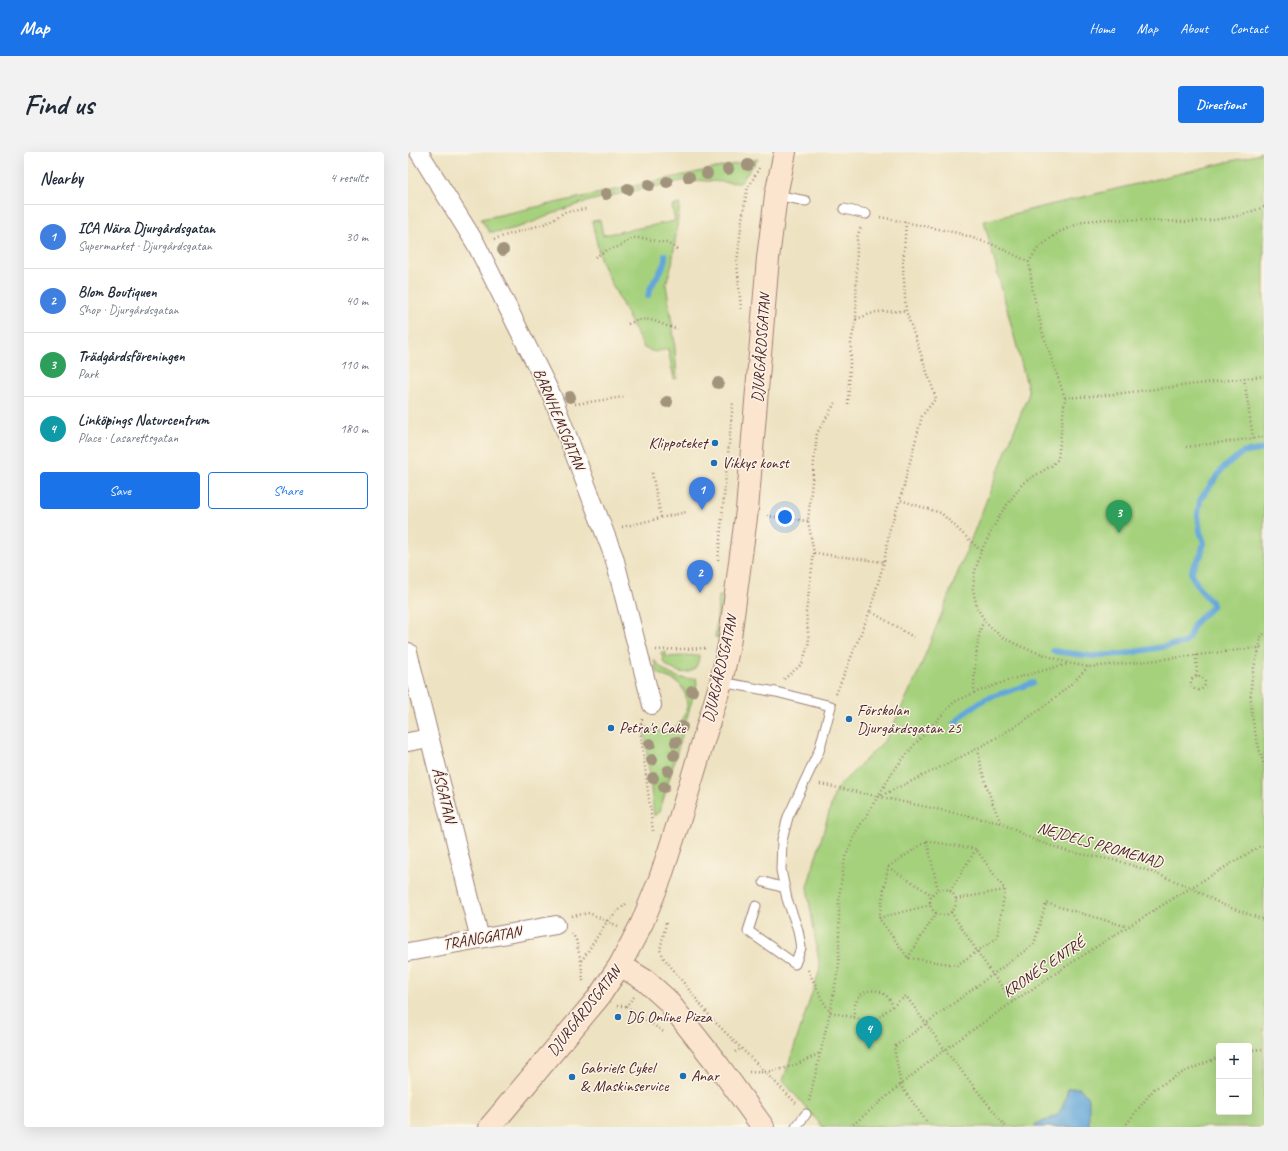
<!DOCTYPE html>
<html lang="en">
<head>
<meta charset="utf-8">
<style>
	:root { --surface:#fff; --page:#f2f2f3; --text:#1f2937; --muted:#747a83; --line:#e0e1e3; --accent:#1a73e8 }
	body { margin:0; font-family:Caveat,sans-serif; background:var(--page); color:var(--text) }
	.controls { position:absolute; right:12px; bottom:12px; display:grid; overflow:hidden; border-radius:4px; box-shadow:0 4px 16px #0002 }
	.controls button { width:36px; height:36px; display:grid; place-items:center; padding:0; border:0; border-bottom:1px solid var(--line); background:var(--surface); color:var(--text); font:20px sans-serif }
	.you { position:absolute; left:377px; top:365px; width:14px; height:14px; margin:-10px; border:3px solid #fff; border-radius:50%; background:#1a73e8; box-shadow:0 0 0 6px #1a73e833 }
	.badge { display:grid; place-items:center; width:26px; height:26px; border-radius:50%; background:var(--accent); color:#fff; font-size:13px; font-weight:700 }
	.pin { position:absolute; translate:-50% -33px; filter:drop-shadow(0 1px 2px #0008) }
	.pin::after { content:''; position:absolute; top:21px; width:14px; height:12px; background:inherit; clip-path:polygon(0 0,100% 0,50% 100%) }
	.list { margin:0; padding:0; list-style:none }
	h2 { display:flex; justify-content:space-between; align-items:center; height:52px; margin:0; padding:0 16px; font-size:17px }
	h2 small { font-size:13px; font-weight:400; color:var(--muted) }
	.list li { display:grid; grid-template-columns:26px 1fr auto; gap:12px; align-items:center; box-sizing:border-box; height:64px; padding:0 16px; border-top:1px solid var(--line) }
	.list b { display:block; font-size:15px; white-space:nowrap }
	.list p { margin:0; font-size:13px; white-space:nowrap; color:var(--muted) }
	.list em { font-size:13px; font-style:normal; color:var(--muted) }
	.actions { display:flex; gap:8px; padding:12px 16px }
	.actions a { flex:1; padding:9px 0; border:1px solid var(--accent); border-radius:4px; text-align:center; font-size:14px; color:var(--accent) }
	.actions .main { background:var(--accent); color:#fff }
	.map { position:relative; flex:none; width:856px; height:975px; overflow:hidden; border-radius:4px }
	header { display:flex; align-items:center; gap:24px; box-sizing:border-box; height:56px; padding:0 20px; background:var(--accent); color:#fff }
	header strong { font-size:19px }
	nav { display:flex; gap:22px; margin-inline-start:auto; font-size:14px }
	.intro { display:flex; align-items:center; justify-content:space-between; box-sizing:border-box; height:96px; padding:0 24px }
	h1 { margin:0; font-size:28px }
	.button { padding:10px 18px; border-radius:4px; background:var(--accent); color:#fff; font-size:14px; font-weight:700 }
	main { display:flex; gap:24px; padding:0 24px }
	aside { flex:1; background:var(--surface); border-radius:4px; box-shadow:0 4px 16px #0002 }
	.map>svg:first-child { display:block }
	.green { fill:#a5d17d; stroke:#787854; fill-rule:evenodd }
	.water { fill:#64a7d9; stroke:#576382 }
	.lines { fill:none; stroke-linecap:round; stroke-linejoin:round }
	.stream { stroke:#64a7d9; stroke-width:6 }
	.lane-casing { stroke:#9c8076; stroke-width:11 }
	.street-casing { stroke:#9c8076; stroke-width:20 }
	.secondary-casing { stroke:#9c8076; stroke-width:24 }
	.path { stroke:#9c8076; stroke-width:2.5; stroke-dasharray:1 3; stroke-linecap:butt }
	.lane { stroke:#fff; stroke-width:9 }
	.street { stroke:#fff; stroke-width:18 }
	.secondary { stroke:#fce5cf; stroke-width:22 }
	.tree { fill:#a2947c }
	.poi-dot { fill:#1f6fb2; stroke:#fcf5e5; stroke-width:1.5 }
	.labels { text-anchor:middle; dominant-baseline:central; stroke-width:3; stroke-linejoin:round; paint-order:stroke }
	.street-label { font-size:16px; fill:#4a1f2b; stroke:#fcf5e5 }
	.poi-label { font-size:16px; fill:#4a1f2b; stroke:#fcf5e5; text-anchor:start }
</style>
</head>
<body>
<header>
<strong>Map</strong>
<nav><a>Home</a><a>Map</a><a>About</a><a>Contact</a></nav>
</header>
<div class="intro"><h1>Find us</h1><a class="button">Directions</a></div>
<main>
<aside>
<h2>Nearby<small>4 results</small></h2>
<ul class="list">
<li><span class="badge" style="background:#3f7fe0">1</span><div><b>ICA Nära Djurgårdsgatan</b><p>Supermarket · Djurgårdsgatan</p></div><em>30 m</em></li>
<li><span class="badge" style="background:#3f7fe0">2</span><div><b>Blom Boutiquen</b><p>Shop · Djurgårdsgatan</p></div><em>40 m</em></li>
<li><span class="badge" style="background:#2e9e5b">3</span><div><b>Trädgårdsföreningen</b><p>Park</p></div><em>110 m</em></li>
<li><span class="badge" style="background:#0f9aa8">4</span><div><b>Linköpings Naturcentrum</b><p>Place · Lasarettsgatan</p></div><em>180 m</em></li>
</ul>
<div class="actions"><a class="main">Save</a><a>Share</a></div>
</aside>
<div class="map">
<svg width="856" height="975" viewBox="0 0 856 975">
	<rect width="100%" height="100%" fill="#fcf5e5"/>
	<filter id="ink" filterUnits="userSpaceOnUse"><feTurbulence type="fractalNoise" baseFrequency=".025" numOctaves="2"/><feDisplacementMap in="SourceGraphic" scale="8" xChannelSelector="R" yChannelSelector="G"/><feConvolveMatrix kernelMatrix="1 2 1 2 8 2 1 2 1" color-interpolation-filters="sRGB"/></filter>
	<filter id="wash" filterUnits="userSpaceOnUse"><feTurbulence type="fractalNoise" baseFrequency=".012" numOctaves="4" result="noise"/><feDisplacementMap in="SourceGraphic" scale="16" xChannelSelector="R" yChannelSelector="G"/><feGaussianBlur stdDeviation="0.9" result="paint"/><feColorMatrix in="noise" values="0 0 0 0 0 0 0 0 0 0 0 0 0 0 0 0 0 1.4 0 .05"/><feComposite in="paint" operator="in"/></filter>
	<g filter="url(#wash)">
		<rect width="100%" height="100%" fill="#ede2c1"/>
		<path class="green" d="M851,0h5v975h-441l-40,-46 37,-112 -13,-82 29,-98 51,-51 31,-65 111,-280 -45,-172 276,-67zM811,894h30v66h-30z
			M350,7l-18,24 -48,-3 -11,1c-34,8 -69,13 -102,23 -31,9 -57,28 -90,28l-8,-13z
			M272,52l-8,60 -6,20 8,53 3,41 -3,1 -6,-30 -13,3 -11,-4 -43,-86 -9,-41 8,-1 3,15 72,-14 -3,-15z
			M311,444l6,1 -7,41 -3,-1z
			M253,500h5v5l33,-2c-1,23 -21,21 -35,8z
			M246,508c11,13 24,21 42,18l1,5 -37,128 -6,5 -10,-88 1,-1c8,2 13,5 21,4 21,-4 26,-30 15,-45 -6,-8 -17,-8 -24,-14z"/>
		<path class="water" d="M660,936h12l9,11v28h-55c6,-6 13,-6 20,-10 9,-6 12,-20 14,-29z"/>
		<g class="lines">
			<path class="stream" d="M240,144c3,-16 19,-28 17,-41
				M645,499l39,5 31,-2 61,-11c7,-6 6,-12 11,-20 5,-7 14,-10 18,-19l-13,-15 -9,-15 2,-7 8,-12 3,-13 -4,-10 -2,-17 2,-15 23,-32 19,-15 22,-4
				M546,572l13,-13 18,-12 48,-16"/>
		</g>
	</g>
	<g filter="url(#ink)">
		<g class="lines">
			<defs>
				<path id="lane" d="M368,43l30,6
					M436,57l22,5
					M313,530l55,10 55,14 -12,45 -31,66 -6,23 -1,30 6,29 11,31 3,18 -6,16 -47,-33 8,-25
					M356,730l21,6
					M388,975l10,-13"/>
				<path id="street" d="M11,0l57,92 76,152 62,161 38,148
					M0,500l72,287
					M0,590l21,-4
					M0,800l148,-27"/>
				<path id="secondary" d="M212,813l26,16 21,19 51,65 45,62
					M82,975l108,-129 22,-33 22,-42 18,-44 20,-61 41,-136 8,-37 18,-135 21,-252 8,-63 9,-43"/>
			</defs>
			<use href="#lane" class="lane-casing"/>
			<use href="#street" class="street-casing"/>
			<use href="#secondary" class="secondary-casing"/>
			<path class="path" d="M856,55l-26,9 -24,4 -27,2 -79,-3 -23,2 -26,11 -21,16 -9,14 4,30 10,42 22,64 -7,61 -7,7 -28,17 -22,30 -20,38 -7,24 -1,14 4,19 10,16 15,13 20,10 46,16 20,4 44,-4 132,-16
				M472,65l78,16 36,12 35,17
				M498,70l-3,43 3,46 30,87 -14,18 -22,84 41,13 40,38
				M86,87l53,-16 18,-11 21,-3
				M187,105l12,-7 11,-3 15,-9h9l25,5 11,7
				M333,157l-4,-46 5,-44 5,-29 12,-22
				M448,167l20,-7 30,-1
				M220,172c24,-11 28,1 50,5
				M836,226l9,60
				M657,246l41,-3 158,-19
				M427,251l-18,30 -9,88 6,32 70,9
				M167,252l49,-7
				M440,252l3,-62 5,-23 1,-81 4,-12
				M778,295l78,-10
				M244,321l9,44
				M359,364l41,5
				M214,375l64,-15
				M310,408l15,-159
				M462,459l14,-49 6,-34 10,-28
				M856,482l-3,2c-1,15 -7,27 -9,42 -4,30 3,58 12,87
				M248,498l51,-2
				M788,503l1,21
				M783 531a7 7 0 1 1 14 0a7 7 0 1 1-14 0Z
				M376,527l18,-15 7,-22 -3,-30 8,-59
				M566,541c0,-20 2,-56 10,-73
				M428,542l34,-83 45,27
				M234,567l-2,9 13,103
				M570,597c4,27 12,49 23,74
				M412,632l181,39 33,17 36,12 49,9 30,10 41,16 31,17 43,16
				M470,645c75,-36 152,-68 210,-130
				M519,689l49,8 29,41 -8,48 -40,27 -49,-7 -29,-40 9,-51z
				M519,689l11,49
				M480,715l44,28
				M522 750a13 13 0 1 1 26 0a13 13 0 1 1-26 0Z
				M542,739l26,-42
				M548,747l49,-9
				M543,760l42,63 20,26
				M164,764l17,-3 29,13
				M471,766l51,-13
				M258,771l-6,27 4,8 49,62 84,84
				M164,781l4,7 5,22
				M500,806l28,-45
				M400,818l14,29 8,13 42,10 34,-26 39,54 61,77
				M175,829l-2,-19 27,-42 19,-17
				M209,854h9l8,-9
				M218,854l39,27
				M446,865c-3,-30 30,-36 39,-11
				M841,898l15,-1
				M327,900l7,-4
				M341,920c26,2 50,-7 72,-20
				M401,949l21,-89 9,-47v-68l6,-39 11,-26 38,-62 21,-26 39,-42 20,-9 38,-14 56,-15
				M518,969l-25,-35 -7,-39 140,-103 12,-41 79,23
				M442,975c32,-26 63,-54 96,-78 101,-73 206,-139 313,-202l5,-1
				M716,975l30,-38 28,-16 37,-16"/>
			<use href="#lane" class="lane"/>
			<use href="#street" class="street"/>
			<use href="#secondary" class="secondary"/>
		</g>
		<g class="tree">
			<circle cx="340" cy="13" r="6"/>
			<circle cx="320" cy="17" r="6"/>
			<circle cx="299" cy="22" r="6"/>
			<circle cx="281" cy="25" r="6"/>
			<circle cx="259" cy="30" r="6"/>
			<circle cx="241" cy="33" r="6"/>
			<circle cx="220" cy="37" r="6"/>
			<circle cx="198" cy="42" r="6"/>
			<circle cx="95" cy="98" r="6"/>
			<circle cx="310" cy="231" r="6"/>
			<circle cx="162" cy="245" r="6"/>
			<circle cx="259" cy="250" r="6"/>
			<circle cx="284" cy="539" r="6"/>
			<circle cx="274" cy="575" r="6"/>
			<circle cx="268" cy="590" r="6"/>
			<circle cx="242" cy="592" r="6"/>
			<circle cx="266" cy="603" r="6"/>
			<circle cx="244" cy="608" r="6"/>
			<circle cx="260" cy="619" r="6"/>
			<circle cx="245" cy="626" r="6"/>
			<circle cx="256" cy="635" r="6"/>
		</g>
	</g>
	<g class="poi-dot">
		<circle cx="307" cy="291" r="4"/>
		<circle cx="306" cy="311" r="4"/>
		<circle cx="441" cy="567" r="4"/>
		<circle cx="203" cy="576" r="4"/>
		<circle cx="210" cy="865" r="4"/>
		<circle cx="275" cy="924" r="4"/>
		<circle cx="164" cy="925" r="4"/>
	</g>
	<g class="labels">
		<g class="street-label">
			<text transform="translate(353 196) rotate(-86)">DJURGÅRDSGATAN</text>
			<text transform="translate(151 267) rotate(67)">BARNHEMSGATAN</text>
			<text transform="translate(312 517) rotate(-77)">DJURGÅRDSGATAN</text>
			<text transform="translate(36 643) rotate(76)">ÅSGATAN</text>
			<text transform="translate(692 693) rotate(16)">NEJDELS PROMENAD</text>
			<text transform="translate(74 786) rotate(-10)">TRÄNGGATAN</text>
			<text transform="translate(636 815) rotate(-34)">KRONÉS ENTRÉ</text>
			<text transform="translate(176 859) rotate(-52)">DJURGÅRDSGATAN</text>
		</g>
		<g class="poi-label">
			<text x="299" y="291" text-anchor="end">Klippoteket</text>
			<text x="314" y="311">Vikkys konst</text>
			<text x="449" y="558">Förskolan<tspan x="449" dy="18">Djurgårdsgatan 25</tspan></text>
			<text x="211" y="576">Petra's Cake</text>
			<text x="218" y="865">DG Online Pizza</text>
			<text x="172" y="916">Gabriels Cykel<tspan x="172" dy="18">&amp; Maskinservice</tspan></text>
			<text x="283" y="924">Anar</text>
		</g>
	</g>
</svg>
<div class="controls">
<button>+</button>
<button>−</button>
</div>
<div class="you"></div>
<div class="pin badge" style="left:294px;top:358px;background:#3f7fe0">1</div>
<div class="pin badge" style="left:292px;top:441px;background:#3f7fe0">2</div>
<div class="pin badge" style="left:711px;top:381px;background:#2e9e5b">3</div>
<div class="pin badge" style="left:461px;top:897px;background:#0f9aa8">4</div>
</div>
</main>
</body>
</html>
